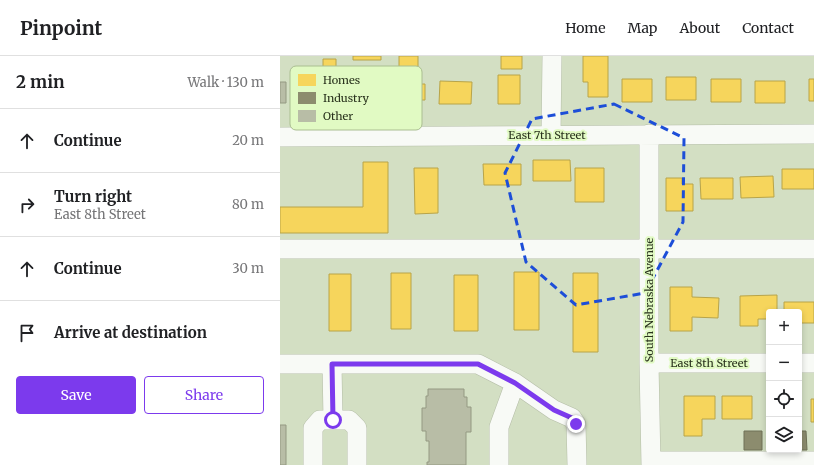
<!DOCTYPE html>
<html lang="en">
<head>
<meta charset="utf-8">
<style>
	:root { --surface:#fff; --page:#f6f6f6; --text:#202124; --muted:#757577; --line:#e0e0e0; --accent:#7c3aed }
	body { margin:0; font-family:Merriweather,serif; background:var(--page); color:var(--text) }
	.controls { position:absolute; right:12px; bottom:12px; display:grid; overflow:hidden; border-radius:4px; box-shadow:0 2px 6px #0003 }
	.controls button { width:36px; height:36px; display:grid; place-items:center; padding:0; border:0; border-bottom:1px solid var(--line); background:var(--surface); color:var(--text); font:20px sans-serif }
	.stop { position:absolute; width:12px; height:12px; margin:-9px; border:3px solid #7c3aed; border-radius:50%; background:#fff }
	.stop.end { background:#7c3aed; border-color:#fff; box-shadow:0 1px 4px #0008 }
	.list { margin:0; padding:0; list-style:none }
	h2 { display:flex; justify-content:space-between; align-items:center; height:52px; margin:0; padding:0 16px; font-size:17px }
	h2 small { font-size:13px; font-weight:400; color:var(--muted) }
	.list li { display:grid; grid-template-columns:26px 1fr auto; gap:12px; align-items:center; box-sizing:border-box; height:64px; padding:0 16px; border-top:1px solid var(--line) }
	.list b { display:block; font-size:15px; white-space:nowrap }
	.list p { margin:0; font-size:13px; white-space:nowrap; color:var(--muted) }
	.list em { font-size:13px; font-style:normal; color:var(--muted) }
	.actions { display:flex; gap:8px; padding:12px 16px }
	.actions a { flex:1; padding:9px 0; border:1px solid var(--accent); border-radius:4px; text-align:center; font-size:14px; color:var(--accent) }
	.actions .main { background:var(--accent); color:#fff }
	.icon { flex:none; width:22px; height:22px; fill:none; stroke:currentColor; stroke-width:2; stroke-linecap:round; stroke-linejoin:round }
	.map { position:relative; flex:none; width:534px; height:409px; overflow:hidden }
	header { display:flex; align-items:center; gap:24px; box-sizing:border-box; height:56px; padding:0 20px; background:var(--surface); border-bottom:1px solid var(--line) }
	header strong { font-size:19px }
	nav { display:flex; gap:22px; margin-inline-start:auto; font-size:14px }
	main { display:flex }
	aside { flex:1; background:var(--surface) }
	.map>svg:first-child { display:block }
	.homes { fill:#f6d55c; stroke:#b8a449 }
	.industry { fill:#8c8c6e; stroke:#6e7156 }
	.building { fill:#b8bda6; stroke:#949982 }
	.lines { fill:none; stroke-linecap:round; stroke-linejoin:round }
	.minor-casing { stroke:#b4bda7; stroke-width:20 }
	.minor { stroke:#f8faf6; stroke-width:19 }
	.route { stroke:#7c3aed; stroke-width:5 }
	.marked { fill:none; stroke:#1d4ed8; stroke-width:3; stroke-dasharray:8 5; stroke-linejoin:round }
	.labels { text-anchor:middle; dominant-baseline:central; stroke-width:4; stroke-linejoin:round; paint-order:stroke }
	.street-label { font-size:11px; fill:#29321d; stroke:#e1fac3 }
	.key { fill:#e1fac3; stroke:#aabe91; stroke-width:1 }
	.key-label { font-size:11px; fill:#29321d }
</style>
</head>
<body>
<header>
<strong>Pinpoint</strong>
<nav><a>Home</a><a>Map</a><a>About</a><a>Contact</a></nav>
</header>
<main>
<aside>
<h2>2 min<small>Walk · 130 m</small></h2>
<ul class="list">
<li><svg class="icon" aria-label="ahead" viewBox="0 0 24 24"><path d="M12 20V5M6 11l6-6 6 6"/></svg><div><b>Continue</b></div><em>20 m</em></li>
<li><svg class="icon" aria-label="right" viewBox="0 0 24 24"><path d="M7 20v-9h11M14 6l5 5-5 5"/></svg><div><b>Turn right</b><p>East 8th Street</p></div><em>80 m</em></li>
<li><svg class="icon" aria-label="ahead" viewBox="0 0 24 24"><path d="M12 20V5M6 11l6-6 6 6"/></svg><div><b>Continue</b></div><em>30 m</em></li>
<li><svg class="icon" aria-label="arrive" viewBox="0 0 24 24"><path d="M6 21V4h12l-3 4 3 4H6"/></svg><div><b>Arrive at destination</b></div></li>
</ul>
<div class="actions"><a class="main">Save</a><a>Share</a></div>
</aside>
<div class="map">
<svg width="534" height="409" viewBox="0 0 534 409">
	<rect width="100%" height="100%" fill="#d3dfc3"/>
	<path class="homes" d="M73,0h28v4h-28z
		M119,0h19v28h7v16h-20v-7h-6z
		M221,0h21v13h-21z
		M303,0h25v41h-20v-15h-5z
		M43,3h13v43h-41v-21h18v-3h10z
		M218,19h22v29h-22z
		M386,21h30v23h-30z
		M342,23h30v23h-30z
		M431,23h30v23h-30z
		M529,23h5v22h-5z
		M160,25l32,1 -1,22h-32z
		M475,25h30v22h-30z
		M253,104h37l1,21h-38z
		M83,106h25v71h-108v-26h83z
		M203,108h38v21h-37z
		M134,112h24v45l-23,1z
		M295,112h29v34h-29z
		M502,113h32v20h-32z
		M493,120l1,21 -33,1 -1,-21z
		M386,122h16v6h11v27h-27z
		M420,122h33v21h-32z
		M234,216h25v58h-25z
		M111,217h20v56h-20z
		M293,217h25v79h-25z
		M49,218h22v57h-22z
		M174,219h24v56h-24z
		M390,231h22v10l27,1 -1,20 -26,-1v14h-22z
		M497,239v17h-8v7h-11v7h-18v-30z
		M504,246h30v21h-15v-11h-15z
		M404,340h31v23h-13v17h-18z
		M442,340h30v23h-30z
		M487,340h2v22h-2z
		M531,343h3v23h-3z"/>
	<path class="industry" d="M464,375h18v19h-18z
		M519,375h7l1,19h-8z"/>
	<path class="building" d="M0,26h6v21h-6z
		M148,333h36v8h3v10h4v25h-5v33h-39v-3h2v-21h-3v-10h-4v-23h4v-12h2z
		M0,369h6v40h-6z"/>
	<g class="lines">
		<defs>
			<path id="minor" d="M369,78v229l2,102
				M271,79l1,-79
				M0,81l534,-3
				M0,193h534
				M369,307h120
				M519,307h15
				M0,308h198l37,19 39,27 18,8 4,6 1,41
				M52,308l1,56
				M371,405h163
				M33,409v-37l7,-8h29l8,8v37
				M219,409v-38l16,-44"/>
		</defs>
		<use href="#minor" class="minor-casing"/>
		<use href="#minor" class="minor"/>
	</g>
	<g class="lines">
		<path class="route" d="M53,364l-1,-56h146l37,19 39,27 18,8 4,6"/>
	</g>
	<path class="marked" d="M334,48l70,34 -1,84 -38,71 -69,12 -50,-43 -21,-89 27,-54z"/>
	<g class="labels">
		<g class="street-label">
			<text x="267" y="79">East 7th Street</text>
			<text transform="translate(369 244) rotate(-90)">South Nebraska Avenue</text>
			<text x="429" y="307">East 8th Street</text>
		</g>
	</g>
	<rect x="10" y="10" width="132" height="64" rx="6" class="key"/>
	<rect x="18" y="18" width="18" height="12" fill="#f6d55c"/>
	<rect x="18" y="36" width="18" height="12" fill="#8c8c6e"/>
	<rect x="18" y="54" width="18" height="12" fill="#b8bda6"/>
	<g class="key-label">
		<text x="43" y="28">Homes</text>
		<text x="43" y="46">Industry</text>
		<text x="43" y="64">Other</text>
	</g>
</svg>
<div class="controls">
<button>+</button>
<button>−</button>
<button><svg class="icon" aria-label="locate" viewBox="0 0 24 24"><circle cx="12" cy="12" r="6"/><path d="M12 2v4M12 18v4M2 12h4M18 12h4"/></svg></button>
<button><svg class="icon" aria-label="layers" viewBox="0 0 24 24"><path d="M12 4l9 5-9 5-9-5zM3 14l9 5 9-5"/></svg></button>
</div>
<div class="stop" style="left:53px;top:364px"></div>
<div class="stop end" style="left:296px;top:368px"></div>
</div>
</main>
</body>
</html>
